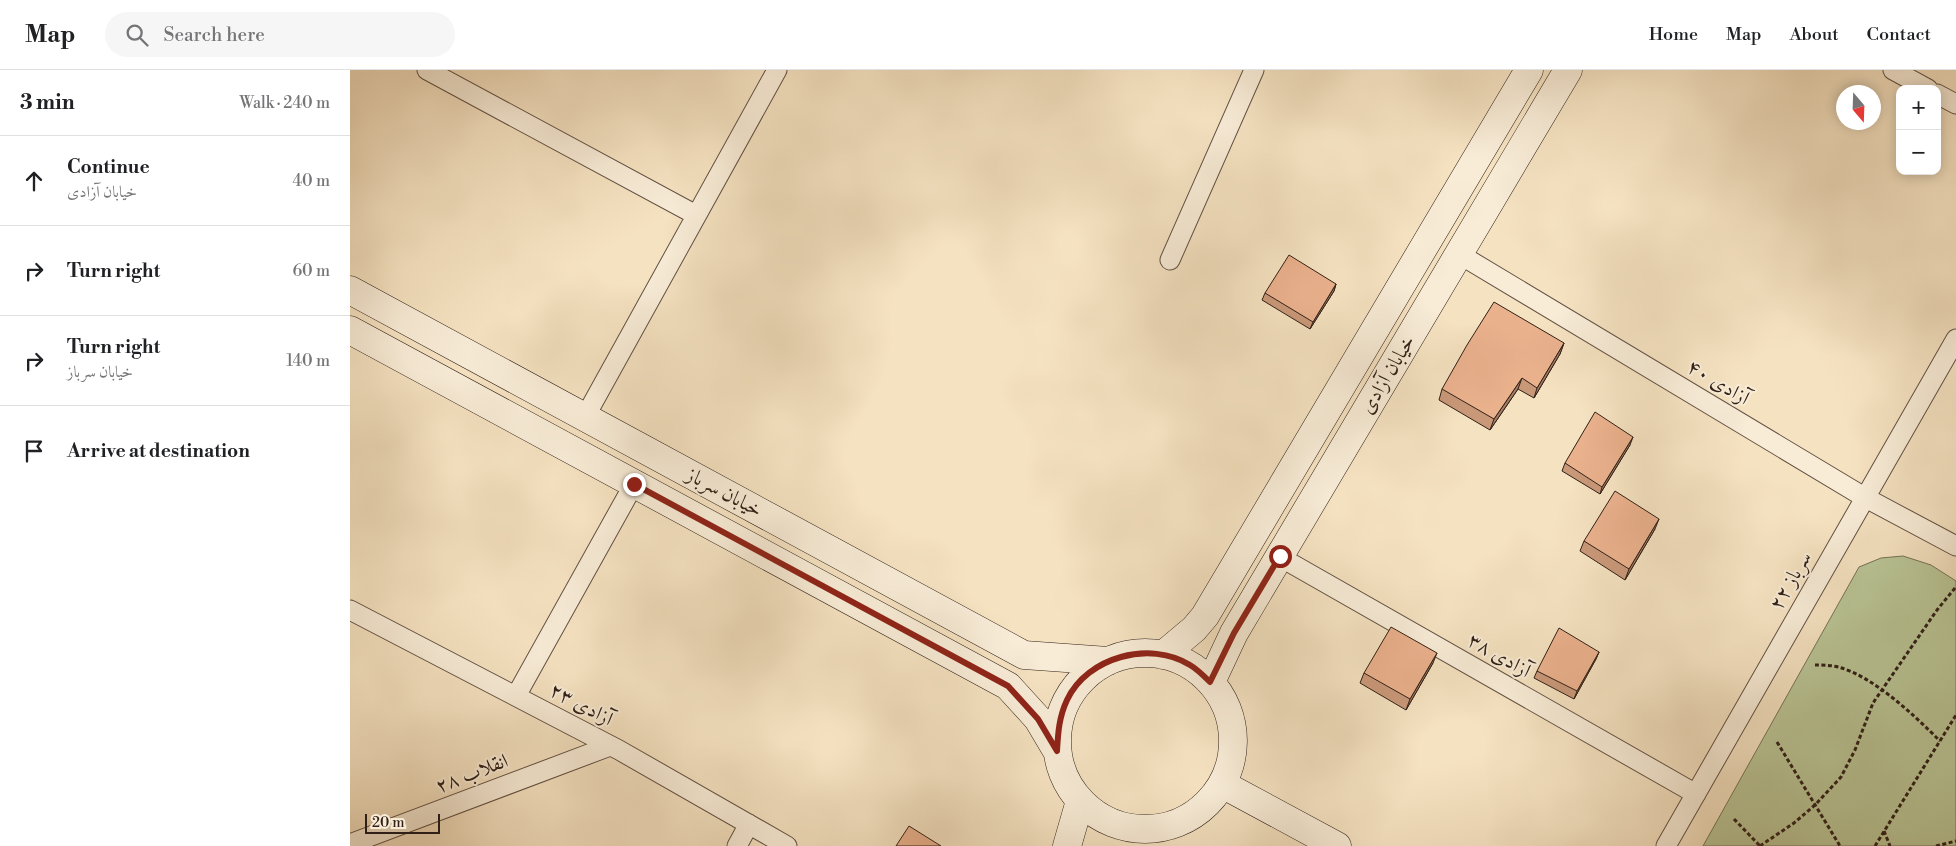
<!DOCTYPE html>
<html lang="en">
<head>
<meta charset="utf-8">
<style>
	:root { --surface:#fff; --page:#f6f6f6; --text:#202124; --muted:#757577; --line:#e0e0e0 }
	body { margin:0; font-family:"Libre Bodoni",Amiri,serif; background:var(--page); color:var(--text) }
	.controls { position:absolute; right:15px; top:15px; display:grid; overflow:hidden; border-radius:10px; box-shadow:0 2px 12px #0003 }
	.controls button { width:45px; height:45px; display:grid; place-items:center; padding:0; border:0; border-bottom:1px solid var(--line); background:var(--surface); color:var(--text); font:25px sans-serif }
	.compass { position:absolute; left:1486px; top:15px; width:45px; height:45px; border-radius:50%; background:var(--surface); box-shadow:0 2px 12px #0003; rotate:161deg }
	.scale { position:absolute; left:15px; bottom:12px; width:75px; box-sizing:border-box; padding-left:5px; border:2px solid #312017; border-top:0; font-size:14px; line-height:18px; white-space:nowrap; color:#312017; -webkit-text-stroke:4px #f8ecd7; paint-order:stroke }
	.stop { position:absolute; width:15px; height:15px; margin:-11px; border:4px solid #8f2418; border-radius:50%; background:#fff }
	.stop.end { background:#8f2418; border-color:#fff; box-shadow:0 1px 5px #0008 }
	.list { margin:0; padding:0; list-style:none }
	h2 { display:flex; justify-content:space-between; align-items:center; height:65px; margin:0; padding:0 20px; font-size:21px }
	h2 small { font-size:16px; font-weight:400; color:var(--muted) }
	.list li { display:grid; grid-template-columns:32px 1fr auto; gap:15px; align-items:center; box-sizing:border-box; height:90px; padding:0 20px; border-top:1px solid var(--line) }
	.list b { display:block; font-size:19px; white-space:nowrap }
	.list p { margin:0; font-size:16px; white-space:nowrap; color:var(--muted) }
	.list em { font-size:16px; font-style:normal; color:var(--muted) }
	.icon { flex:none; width:28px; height:28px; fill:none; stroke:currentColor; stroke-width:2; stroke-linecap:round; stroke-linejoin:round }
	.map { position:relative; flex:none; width:1606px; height:776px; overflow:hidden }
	header { display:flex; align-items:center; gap:30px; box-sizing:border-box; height:70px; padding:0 25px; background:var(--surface); border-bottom:1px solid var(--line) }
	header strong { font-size:24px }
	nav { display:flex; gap:28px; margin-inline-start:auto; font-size:18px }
	.search { width:350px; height:45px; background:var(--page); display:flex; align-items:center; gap:12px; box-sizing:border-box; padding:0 18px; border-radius:28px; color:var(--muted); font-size:19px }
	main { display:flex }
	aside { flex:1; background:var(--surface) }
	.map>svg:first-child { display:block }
	.green { fill:#b9c495; stroke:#757256 }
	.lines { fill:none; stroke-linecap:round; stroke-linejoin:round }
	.street-casing { stroke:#625042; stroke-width:21 }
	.secondary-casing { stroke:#312017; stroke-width:29 }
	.path { stroke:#312017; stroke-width:3; stroke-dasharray:4 2.5; stroke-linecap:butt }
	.street { stroke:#f8ecd7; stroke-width:19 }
	.secondary { stroke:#f8ecd7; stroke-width:28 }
	.wall { fill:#c99879; stroke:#312017 }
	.shaded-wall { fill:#a47c63; stroke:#312017 }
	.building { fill:#eab18d; stroke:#312017 }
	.route { stroke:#8f2418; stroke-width:6 }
	.labels { text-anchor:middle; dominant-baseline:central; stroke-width:4; stroke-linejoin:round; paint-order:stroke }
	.street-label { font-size:20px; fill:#312017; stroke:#f8ecd7 }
</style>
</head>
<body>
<header>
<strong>Map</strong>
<div class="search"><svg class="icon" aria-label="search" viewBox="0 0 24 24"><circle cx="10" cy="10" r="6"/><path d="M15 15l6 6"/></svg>Search here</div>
<nav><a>Home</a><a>Map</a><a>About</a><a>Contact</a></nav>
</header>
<main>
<aside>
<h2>3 min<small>Walk · 240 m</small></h2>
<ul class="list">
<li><svg class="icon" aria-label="ahead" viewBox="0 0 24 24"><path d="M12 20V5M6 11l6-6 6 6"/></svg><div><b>Continue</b><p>خیابان آزادی</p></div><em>40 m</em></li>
<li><svg class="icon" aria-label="right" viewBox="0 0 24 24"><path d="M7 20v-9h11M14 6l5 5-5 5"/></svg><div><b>Turn right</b></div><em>60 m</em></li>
<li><svg class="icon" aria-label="right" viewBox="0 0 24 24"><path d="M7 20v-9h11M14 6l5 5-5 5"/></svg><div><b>Turn right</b><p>خیابان سرباز</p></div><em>140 m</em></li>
<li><svg class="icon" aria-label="arrive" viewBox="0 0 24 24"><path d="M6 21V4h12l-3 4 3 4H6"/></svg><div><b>Arrive at destination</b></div></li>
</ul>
</aside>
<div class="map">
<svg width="1606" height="776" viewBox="0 0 1606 776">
	<rect width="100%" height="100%" fill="#f5e2c1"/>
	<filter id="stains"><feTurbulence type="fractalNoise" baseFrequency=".004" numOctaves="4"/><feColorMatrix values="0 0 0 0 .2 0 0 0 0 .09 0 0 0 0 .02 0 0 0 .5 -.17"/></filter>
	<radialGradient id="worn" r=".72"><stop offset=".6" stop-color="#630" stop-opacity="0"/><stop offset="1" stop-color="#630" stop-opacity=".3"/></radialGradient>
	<path class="green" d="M1553,486l28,9 25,16v265h-253l156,-279 22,-9z"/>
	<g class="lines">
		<defs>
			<path id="street" d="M77,0l269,145
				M1543,0l35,19
				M1587,24l19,10
				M1109,184l405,243 92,49
				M820,190l84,-190
				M235,347l192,-347
				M930,487l416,237
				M0,540l269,140 168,96
				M166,626l118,-212
				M0,774l260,-98
				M387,776l12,-22
				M1316,776l290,-507"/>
			<path id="secondary" d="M0,220l674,365 84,6
				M0,260l658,356 30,33 19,32
				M707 671a88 88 0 1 1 176 0a88 88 0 1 1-176 0Z
				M813,585l31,-26 11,-13 324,-546
				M861,612l23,-49 334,-563
				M872,714l115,62
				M717,776l13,-45"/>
		</defs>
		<use href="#street" class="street-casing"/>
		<use href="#secondary" class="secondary-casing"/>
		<path class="path" d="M1465,595c7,0 15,0 23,2 35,9 76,48 102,74
			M1427,672l63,104
			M1384,749l26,27
			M1534,761l6,15
			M1410,776l34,-23 21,-18 26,-28 14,-27 18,-47 64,-93 18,-22
			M1525,776l81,-131
			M1586,776l20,-5"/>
		<use href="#street" class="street"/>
		<use href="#secondary" class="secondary"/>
	</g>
	<path class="wall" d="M986,214l-2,7 -24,38 -48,-29 3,-7z
		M1214,273l-4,11 -26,44 -16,-9 -28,41 -51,-30 3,-11z
		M1280,375l-30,49 -38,-23 3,-8z
		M1305,459l-30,51 -45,-29 4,-10z
		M1249,582l-3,7 -22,40 -40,-21 3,-7z
		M1083,593l-27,47 -46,-27 4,-10z"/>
	<path class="shaded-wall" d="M986,214l-2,7 -24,38 3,-7z
		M1214,273l-4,11 -26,44 3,-10z
		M1172,308l-4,11 -28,41 4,-11z
		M1283,367l-3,8 -30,49 2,-7z
		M1309,449l-4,10 -30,51 4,-11z
		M1249,582l-3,7 -22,40 3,-8z
		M1087,583l-4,10 -27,47 4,-11z"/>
	<path class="building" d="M939,185l47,29 -23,38 -48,-29z
		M1144,232l70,41 -27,45 -15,-10 -28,41 -52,-30 25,-44z
		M1245,342l38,25 -31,50 -37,-24z
		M1265,421l44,28 -30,50 -45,-28z
		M1041,557l46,26 -27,46 -46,-26z
		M1209,558l40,24 -22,39 -40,-20z
		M559,756l32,20h-45z"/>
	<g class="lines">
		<path class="route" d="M284,414l374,202 30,33 19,32c1,-18 2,-34 10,-51 20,-43 83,-60 123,-35 7,4 14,11 20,17l24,-49 46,-77"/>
	</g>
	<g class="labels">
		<g class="street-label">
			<text transform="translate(1038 305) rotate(-59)">خیابان آزادی</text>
			<text transform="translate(1368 313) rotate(31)">آزادی ۴۰</text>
			<text transform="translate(374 423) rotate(28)">خیابان سرباز</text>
			<text transform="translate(1441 511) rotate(-60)">سرباز ۲۲</text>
			<text transform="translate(1149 586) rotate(30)">آزادی ۳۸</text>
			<text transform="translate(231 635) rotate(28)">آزادی ۲۳</text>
			<text transform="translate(122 704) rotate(-21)">انقلاب ۲۸</text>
		</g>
	</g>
	<rect width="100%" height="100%" filter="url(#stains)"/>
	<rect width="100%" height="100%" fill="url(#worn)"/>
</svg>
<div class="controls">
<button>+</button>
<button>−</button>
</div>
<svg class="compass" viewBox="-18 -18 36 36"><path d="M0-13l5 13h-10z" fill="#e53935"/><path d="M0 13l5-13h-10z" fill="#757577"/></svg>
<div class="scale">20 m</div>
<div class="stop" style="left:930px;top:486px"></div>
<div class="stop end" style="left:284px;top:414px"></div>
</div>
</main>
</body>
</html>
